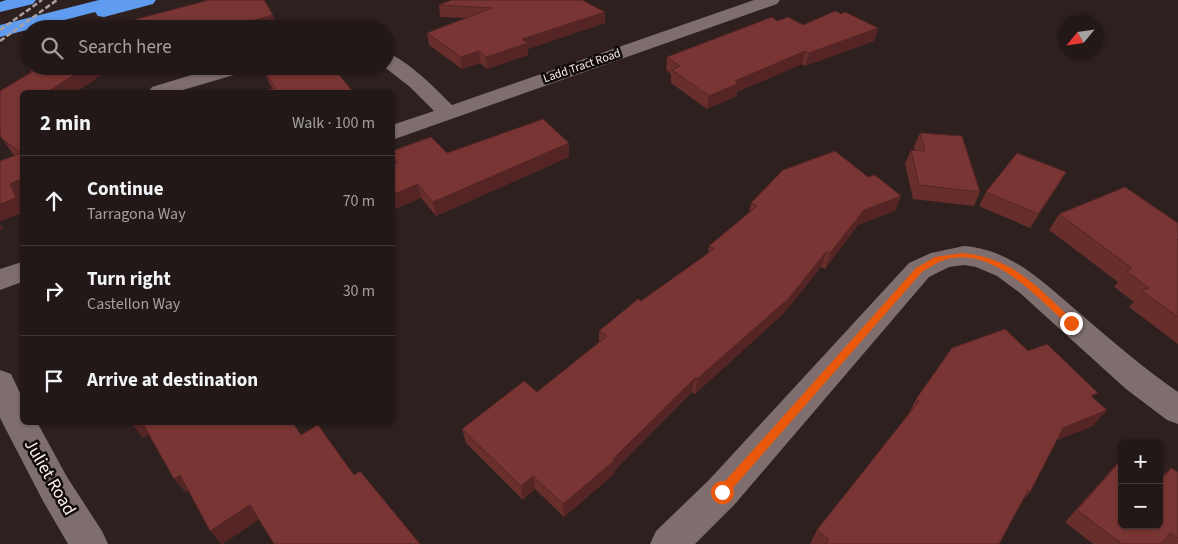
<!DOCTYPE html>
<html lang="en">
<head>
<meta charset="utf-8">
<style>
	:root { --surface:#221817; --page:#2e2524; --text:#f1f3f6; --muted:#a2a0a1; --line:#3f3736 }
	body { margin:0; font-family:"Source Sans 3",sans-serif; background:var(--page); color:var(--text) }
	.controls { position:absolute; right:15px; bottom:15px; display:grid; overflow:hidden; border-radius:8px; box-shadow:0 1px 4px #0004 }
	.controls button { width:45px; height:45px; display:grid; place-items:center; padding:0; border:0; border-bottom:1px solid var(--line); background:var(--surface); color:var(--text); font:25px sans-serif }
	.compass { position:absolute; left:1058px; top:15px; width:45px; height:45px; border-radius:50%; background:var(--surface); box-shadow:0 1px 4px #0004; rotate:241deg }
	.stop { position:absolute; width:15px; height:15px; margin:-11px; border:4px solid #ea580c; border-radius:50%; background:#fff }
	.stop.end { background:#ea580c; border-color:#fff; box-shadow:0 1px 5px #0008 }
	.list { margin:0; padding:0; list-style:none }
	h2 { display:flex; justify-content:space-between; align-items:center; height:65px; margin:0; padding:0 20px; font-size:21px }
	h2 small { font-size:16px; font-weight:400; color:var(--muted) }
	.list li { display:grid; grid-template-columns:32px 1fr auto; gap:15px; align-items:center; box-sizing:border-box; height:90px; padding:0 20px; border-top:1px solid var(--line) }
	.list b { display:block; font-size:19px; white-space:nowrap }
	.list p { margin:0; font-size:16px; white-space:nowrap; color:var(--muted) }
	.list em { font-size:16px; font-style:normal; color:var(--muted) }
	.icon { flex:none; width:28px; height:28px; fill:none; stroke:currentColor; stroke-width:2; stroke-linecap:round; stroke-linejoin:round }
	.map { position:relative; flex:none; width:1178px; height:544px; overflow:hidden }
	.search { position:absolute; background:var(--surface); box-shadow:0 1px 4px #0004; left:20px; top:20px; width:375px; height:55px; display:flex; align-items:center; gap:12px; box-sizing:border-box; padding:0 18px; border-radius:28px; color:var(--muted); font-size:19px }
	.panel { position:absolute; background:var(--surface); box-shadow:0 1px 4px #0004; left:20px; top:90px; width:375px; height:335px; border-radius:8px }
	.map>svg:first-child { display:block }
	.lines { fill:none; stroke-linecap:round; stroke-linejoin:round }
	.street { fill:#7e6e6d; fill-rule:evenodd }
	.highway { fill:#5f9bef; fill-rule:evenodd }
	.rail { stroke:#ada2a1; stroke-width:2.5; stroke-dasharray:5.5 2.5; stroke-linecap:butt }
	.wall { fill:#672e2c }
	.shaded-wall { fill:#542524 }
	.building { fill:#783533; stroke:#542524 }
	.route { fill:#ea580c }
	.labels { text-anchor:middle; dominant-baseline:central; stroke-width:5; stroke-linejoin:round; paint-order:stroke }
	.far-street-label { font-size:12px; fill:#f9f0ef; stroke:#110c0b }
	.near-street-label { font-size:18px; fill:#f9f0ef; stroke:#110c0b }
</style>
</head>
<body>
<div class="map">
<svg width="1178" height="544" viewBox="0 0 1178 544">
	<rect width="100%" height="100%" fill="#2d201f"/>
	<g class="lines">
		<path class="street" d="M754,0h26l-3,4 -385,136v-15l42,-14 -24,-24 -27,-21h3v-13c20,5 51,37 66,52z
			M221,66h33l-3,4 -75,22 -27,-1 3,-4z
			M964,246c50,4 83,40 119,70 31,27 62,53 95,76v32l-11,-4 -41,-31 -106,-96 -23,-17 -21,-9 -12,-2 -15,2 -20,10 -194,227 -40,40h-45l6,-13 53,-51 200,-217 22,-10z
			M22,262v20l-22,8v-21z
			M0,370l11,4 11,23v25h15l30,55 35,54 6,13h-40l-25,-43 -43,-83z"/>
		<path class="highway" d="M6,0h30l-3,4 -33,8v-10z
			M99,0h57l-3,4 -49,13 -6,-1 -3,-4 -95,25v-12z"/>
		<path class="rail" d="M0,30l42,-30
			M0,41l57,-41"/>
	</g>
	<path class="wall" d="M439,5l166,7v11l-77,26v6l-41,14 -7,-6 -18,6 -33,-24 -2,-12 38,-15 -25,-1z
		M841,14l37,14 -4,13 -69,25 -3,-2 -65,28v4l-30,13 -36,-26v-9l-5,-4 1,-13 110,-36 26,4z
		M29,55v11h86l-39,26h-54v105l-2,1 2,5v10l-22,8 15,-65 -3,-3 -12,-18 32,-63h-1l-8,-14z
		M264,70l89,22 -81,-4 -3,-5z
		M920,133l60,59 -6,14 -61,-7 -8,-35 6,-14 4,1 -1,-5z
		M569,143v14l-133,59 -15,-18 -29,12v-59l55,2z
		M1066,172l-8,14 -28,42 -51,-22 7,-14z
		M868,177l33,19 -6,15 -37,14 -33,44 -4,-2 -37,46 -89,81 -3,-2 -78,79v3l-50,43 -29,-28 -12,11 -57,-57 -4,-14 75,-37 62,-49v-12l109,-77 1,-8 40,-33 2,-10z
		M1059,214l119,9v121l-49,-37 5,-5 -20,-15 4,-5 -69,-52z
		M1028,351l66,47 -1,28 -36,14 -27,52 -7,8 -24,44h-189l7,-14 91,-115 8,-16z
		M1122,458v67l41,-50 8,-7 7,4v72h-85l-28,-22z"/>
	<path class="shaded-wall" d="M605,12v11l-77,26v6l-41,14 -1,-12 36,-18z
		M273,15l4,12 -5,2h-50z
		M878,28l-4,13 -69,25 4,-13z
		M479,51l1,12 -18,6 -1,-12z
		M805,51l-3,13 -65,28v4l-30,13 2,-13 26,-15z
		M88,66h27l-40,26h-28z
		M569,143v14l-133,59 -3,-14z
		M1066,172l-8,14 -28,42 8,-14z
		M22,178v19l-2,1 2,5v10l-22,8v-17l10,-20z
		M418,184l3,14 -29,12v-15z
		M901,196l-6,15 -37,14 -33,44 5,-16 34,-43z
		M0,223l3,6 -3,1z
		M826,252l-5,15 -37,46 -89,81 2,-15z
		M695,378l-3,14 -78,79v3l-50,43 -1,-13 50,-45z
		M1107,410l-14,16 -43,17 13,-15z
		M132,422h11l9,11 -9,5 -12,-15z
		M180,475l11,15 -5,3 -12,-14z
		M533,476l2,13 -12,11 -2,-14z
		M250,505l10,14 -37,25h-2l-11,-13z"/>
	<path class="building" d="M209,0h55l9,15 -51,14h-119v-1z
		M452,0h130l23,12 -83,27 6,4 -42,14 -7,-6 -18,6 -34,-24 65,-25 -53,-3z
		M835,11l6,3 4,-2 33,16 -69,25 -4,-2 -70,30 4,2 -30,13 -37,-26 8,-4 -13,-9 105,-40 5,4 11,-4 15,8z
		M29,55v5l-6,-2z
		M42,66h46l-41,26h-25v61l-19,-13 -3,-5v-44z
		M278,66h54l21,26h-93l15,-4 -11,-18z
		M543,119l26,24 -136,59 -15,-18 -26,11v-30l6,-2 -6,-7v-5l39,-14 16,16z
		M920,133l42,3 18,56 -61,-7 -8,-35 14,1z
		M835,151l33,26 7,-2 26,21 -37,14 -34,43 -4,-1 -37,46 -92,81 -2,-1 -82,81 2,1 -52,44 -30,-28 -12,10 -59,-57 62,-48 13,11 70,-56 -8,-5 39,-32 3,2 73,-52 -5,-3 48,-40 -6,-3 32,-33z
		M22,153v25l-12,6 6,14 -16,6v-43z
		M1017,153l49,19 -28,42 -52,-22z
		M1125,187l53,36v16l-1,1h1v77l-36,-26 7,-3 -23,-17 6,-3 -73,-54z
		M1005,329l23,22 19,-7 51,49 -7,3 16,14 -44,18 -33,64 -2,-2 -29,54h-174l4,-5 -12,-9 102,-129 -3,-2 36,-51z
		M142,422h150l9,13 17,-10 36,50 6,-4 60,73h-146l-24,-39 -40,26 -30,-56 -6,4z
		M1122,459v66h37v-52l5,4 7,-9 7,4v66l-8,-5 -9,11h-39l-45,-34z"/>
	<path class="route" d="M962,253c52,5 75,34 112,68v4h-6c-32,-29 -80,-84 -129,-63 -6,3 -12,7 -17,10l-196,224h-8l-1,-4 1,-3 198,-221 19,-11z"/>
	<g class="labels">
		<g class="far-street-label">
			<text transform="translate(582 66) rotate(-19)">Ladd Tract Road</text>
		</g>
		<g class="near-street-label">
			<text transform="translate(50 477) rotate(60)">Juliet Road</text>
		</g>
	</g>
</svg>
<div class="controls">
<button>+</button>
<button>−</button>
</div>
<svg class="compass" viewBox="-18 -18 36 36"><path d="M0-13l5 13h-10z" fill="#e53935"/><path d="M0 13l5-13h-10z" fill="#a2a0a1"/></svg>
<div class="stop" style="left:722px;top:492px"></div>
<div class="stop end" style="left:1071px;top:323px"></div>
<div class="search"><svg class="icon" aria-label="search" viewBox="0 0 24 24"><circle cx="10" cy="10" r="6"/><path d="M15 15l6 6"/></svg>Search here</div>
<section class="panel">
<h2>2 min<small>Walk · 100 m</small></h2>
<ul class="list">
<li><svg class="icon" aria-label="ahead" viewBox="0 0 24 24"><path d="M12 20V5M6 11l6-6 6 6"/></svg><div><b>Continue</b><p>Tarragona Way</p></div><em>70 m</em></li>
<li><svg class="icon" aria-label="right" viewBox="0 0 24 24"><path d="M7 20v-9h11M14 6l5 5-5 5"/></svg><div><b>Turn right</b><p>Castellon Way</p></div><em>30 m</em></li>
<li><svg class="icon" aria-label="arrive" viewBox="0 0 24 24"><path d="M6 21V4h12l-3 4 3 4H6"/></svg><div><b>Arrive at destination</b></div></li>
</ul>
</section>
</div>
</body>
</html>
